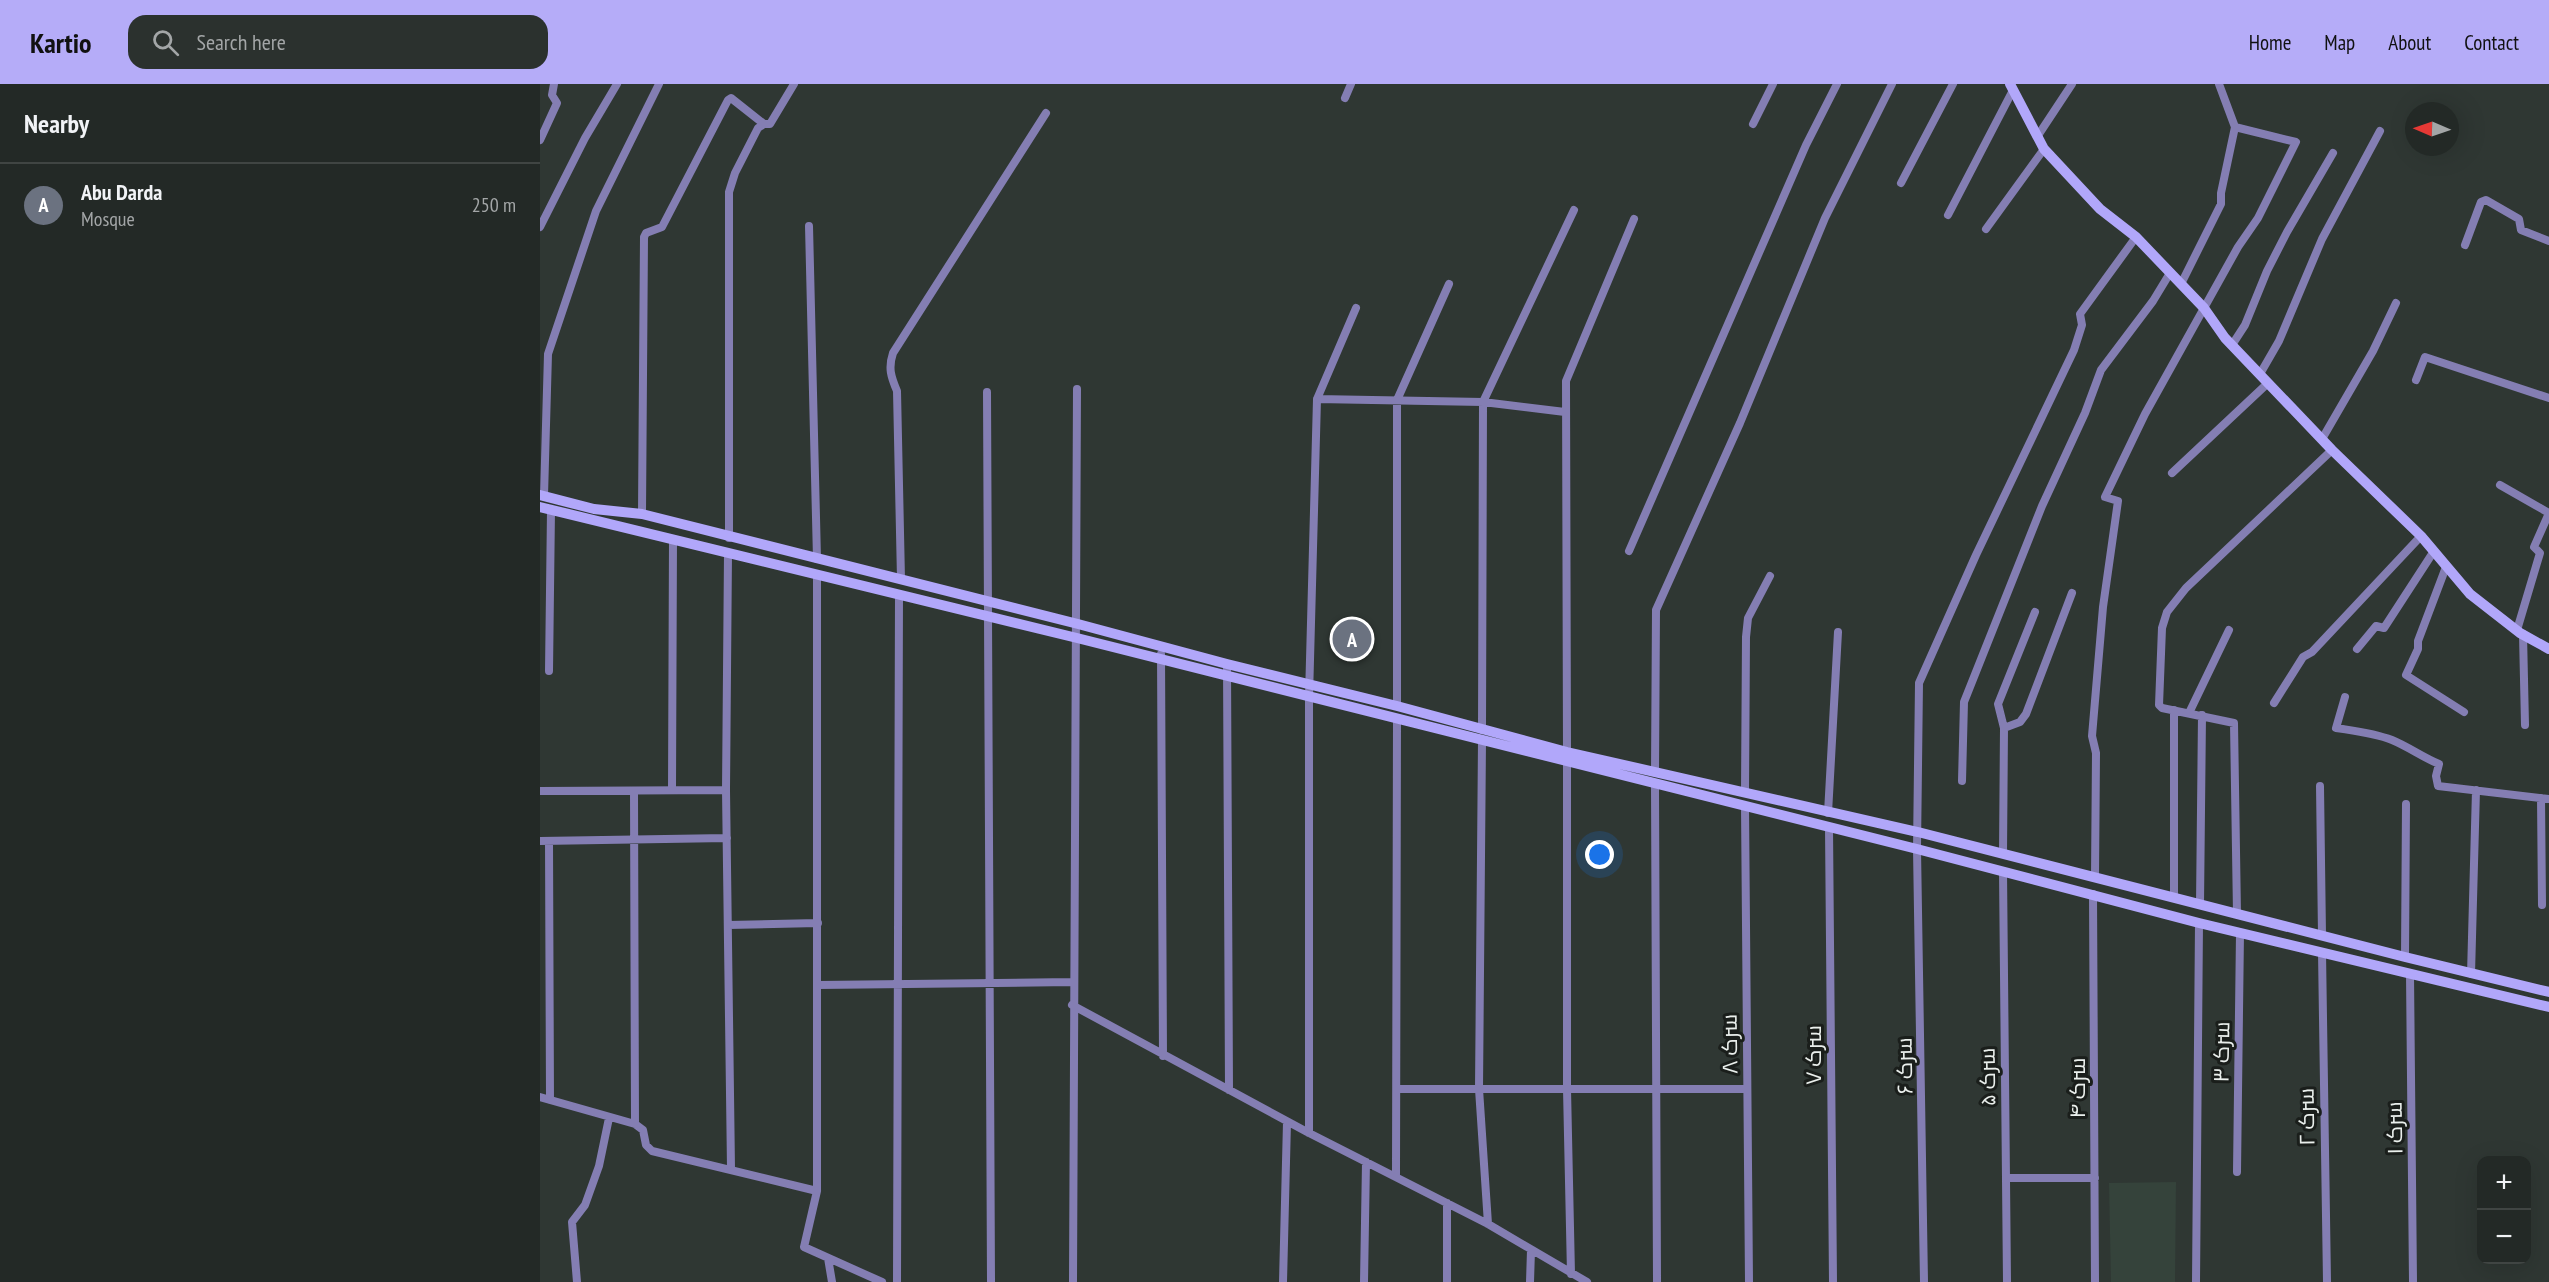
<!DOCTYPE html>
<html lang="en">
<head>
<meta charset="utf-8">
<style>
	:root { --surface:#232926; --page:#2b312e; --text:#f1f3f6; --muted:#a3a6a7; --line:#404543; --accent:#b5acf8 }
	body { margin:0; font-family:"PT Sans Narrow",Cairo,sans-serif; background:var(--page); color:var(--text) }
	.controls { position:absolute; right:18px; bottom:18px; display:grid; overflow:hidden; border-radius:12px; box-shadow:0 6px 24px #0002 }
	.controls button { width:54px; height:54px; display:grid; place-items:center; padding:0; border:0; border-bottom:2px solid var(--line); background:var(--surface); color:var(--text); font:30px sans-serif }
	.compass { position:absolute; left:1865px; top:18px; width:54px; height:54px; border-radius:50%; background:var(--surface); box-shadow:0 6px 24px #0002; rotate:272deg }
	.you { position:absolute; left:1060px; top:771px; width:21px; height:21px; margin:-15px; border:4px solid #fff; border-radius:50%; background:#1a73e8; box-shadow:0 0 0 9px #1a73e833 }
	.badge { display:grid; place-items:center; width:39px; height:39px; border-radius:50%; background:var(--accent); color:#fff; font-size:20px; font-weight:700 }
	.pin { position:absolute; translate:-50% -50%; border:3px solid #fff; box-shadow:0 2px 6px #0006 }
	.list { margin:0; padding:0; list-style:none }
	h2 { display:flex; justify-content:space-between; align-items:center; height:78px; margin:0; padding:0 24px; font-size:26px }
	h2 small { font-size:20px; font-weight:400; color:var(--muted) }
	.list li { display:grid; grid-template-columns:39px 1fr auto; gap:18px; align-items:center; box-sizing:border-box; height:84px; padding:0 24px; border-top:2px solid var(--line) }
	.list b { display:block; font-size:22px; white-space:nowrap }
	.list p { margin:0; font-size:20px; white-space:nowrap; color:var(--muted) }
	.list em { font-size:20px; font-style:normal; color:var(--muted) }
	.icon { flex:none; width:33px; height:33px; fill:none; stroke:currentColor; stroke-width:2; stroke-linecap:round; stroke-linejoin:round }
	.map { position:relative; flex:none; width:2009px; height:1198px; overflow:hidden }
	header { display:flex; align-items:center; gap:36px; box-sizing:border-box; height:84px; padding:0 30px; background:var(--accent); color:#111 }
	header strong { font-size:28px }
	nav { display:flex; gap:33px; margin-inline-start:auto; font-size:21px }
	.search { width:420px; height:54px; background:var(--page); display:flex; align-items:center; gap:15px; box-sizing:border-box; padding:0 21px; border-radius:18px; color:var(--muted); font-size:22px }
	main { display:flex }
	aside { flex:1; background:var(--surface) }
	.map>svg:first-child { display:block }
	.built { fill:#35433b }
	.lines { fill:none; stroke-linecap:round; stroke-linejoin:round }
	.street { stroke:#847eb3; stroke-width:8 }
	.secondary { stroke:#b1a7fa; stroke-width:10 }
	.labels { text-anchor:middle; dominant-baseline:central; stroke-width:6; stroke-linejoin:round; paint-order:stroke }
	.street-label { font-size:22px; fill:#eaefec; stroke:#1a1e1b }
</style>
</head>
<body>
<header>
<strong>Kartio</strong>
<div class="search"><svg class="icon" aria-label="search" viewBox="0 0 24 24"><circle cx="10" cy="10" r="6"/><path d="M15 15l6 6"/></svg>Search here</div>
<nav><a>Home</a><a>Map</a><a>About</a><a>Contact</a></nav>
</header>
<main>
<aside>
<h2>Nearby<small></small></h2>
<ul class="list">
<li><span class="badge" style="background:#6b7280">A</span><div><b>Abu Darda</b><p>Mosque</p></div><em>250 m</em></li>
</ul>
</aside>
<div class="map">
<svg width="2009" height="1198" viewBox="0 0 2009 1198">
	<rect width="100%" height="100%" fill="#2f3733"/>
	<path class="built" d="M1636,1098l-1,100h-64l-2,-99z"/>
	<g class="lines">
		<path class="street" d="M805,14l6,-14
			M1213,40l20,-40
			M1497,53l35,-53
			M0,56l17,-37 -5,-8 2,-11
			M1361,99l52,-99
			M1408,131l64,-123
			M269,142l8,333
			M0,143l45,-89 32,-54
			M1446,145l58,-80
			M1925,161l16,-43 5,-2 33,19 2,11 28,11
			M1641,200l40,-80v-11l14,-66 -16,-43
			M1692,261l13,-20 22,-54 20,-39 46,-79
			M1720,290l19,-33 43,-102 58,-108
			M1876,296l9,-23 124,41
			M447,308l4,890
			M777,315l166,3 82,10
			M1782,355l51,-88 23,-48
			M1632,389l96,-90
			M1960,401l49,28
			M4,412l4,-142 48,-143 63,-127
			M102,430l2,-277 2,-4 16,-6 66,-127 3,-2 33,26
			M189,454v-346l6,-19 23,-45 6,-4h6l24,-40
			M1089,467l177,-406 31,-61
			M188,469l-2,237 5,379
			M1906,483l-28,74v8l-12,26 58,37
			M277,491v616
			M361,495l-4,-188c-6,-14 -9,-23 -4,-38l153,-240
			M1977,546l23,-77 -6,-6 15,-34
			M1983,550l2,91
			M1817,565l19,-23 8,2 50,-77
			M621,570l2,402
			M687,580l2,426
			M9,587l2,-161
			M1805,613l-9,31c19,3 38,5 56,12 17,7 30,17 47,24l-3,12 2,10 111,13
			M1734,619l29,-46 9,-5 109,-116
			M857,622v-306l52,-116
			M1649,629l40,-83
			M1464,644l16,-6 6,-8 46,-121
			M942,646l1,-328 91,-192
			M942,657l-3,348 9,135
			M1027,668l-1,-371 68,-162
			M1027,679v326l4,185
			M1115,688l1,-162 84,-187 85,-205 67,-134
			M1422,697l2,-79 78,-196 43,-93 16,-43 52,-69 17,-28
			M1115,701l2,497
			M1780,702l2,149
			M132,706l1,-251
			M0,707l186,-1
			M94,707l1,333
			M1205,708l1,-155 2,-19 22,-42
			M2001,714l1,107
			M1205,722l4,476
			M1288,729l10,-181
			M1289,744l4,454
			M0,757l187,-3
			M9,757l1,259
			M1463,770l1,-126 -6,-24 37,-92
			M1463,787l4,411
			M1555,794l1,-125 -4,-17 11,-129 15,-106 -13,-4 40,-83 93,-167 20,-29 38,-76 -61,-15
			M1553,810l2,388
			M1634,814v-188
			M1660,821l2,-190
			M1697,830l-3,-191 -72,-15 -3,-3 3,-77 5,-16 19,-24 146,-138
			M188,841l90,-2
			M1782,868l5,330
			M1865,873l1,-153
			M1870,890l3,308
			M1931,890l5,-184
			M278,901l254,-3
			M532,921l237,128 179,91 99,58
			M858,1005h349
			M0,1013l95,27 8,6 3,15 6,6 165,40 -13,56 78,35
			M769,1049v-436l8,-298 39,-91
			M1697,1088l3,-239
			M856,1092l1,-456
			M1466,1094h89
			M907,1119v79
			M288,1174l4,24
			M37,1198l-5,-60 13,-17 14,-39 10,-48
			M357,1198l2,-687
			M533,1198c-1,-298 5,-595 4,-893
			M743,1198l4,-160
			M824,1198l2,-120
			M990,1198l1,-32
			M1384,1198l-7,-433 2,-166 57,-128 98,-205 8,-25 -2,-11 56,-77
			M1656,1198l3,-359"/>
		<path class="secondary" d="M1470,0l34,65 56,60 36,28 68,71 21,30 107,112 89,86 49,58 50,39 29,16
			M0,411l54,14 48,5 436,110 149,40 170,42 170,46 351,80 487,125 144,35
			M0,423l537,131 840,211 282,74 350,84"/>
	</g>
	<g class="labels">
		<g class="street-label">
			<text transform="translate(1189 960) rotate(-91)">سرک ۸</text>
			<text transform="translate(1681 968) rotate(-89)">سرک ۳</text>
			<text transform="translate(1273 971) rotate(-90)">سرک ۷</text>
			<text transform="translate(1364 982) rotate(-91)">سرک ۶</text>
			<text transform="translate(1447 993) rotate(-91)">سرک ۵</text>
			<text transform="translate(1537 1004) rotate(-90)">سرک ۴</text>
			<text transform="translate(1766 1033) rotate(-91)">سرک ۲</text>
			<text transform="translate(1854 1044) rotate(-91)">سرک ۱</text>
		</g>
	</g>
</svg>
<div class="controls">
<button>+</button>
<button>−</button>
</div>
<svg class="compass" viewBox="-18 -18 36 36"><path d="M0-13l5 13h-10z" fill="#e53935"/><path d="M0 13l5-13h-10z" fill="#a3a6a7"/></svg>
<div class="you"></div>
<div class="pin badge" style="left:812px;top:555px;background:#6b7280">A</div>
</div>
</main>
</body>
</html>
